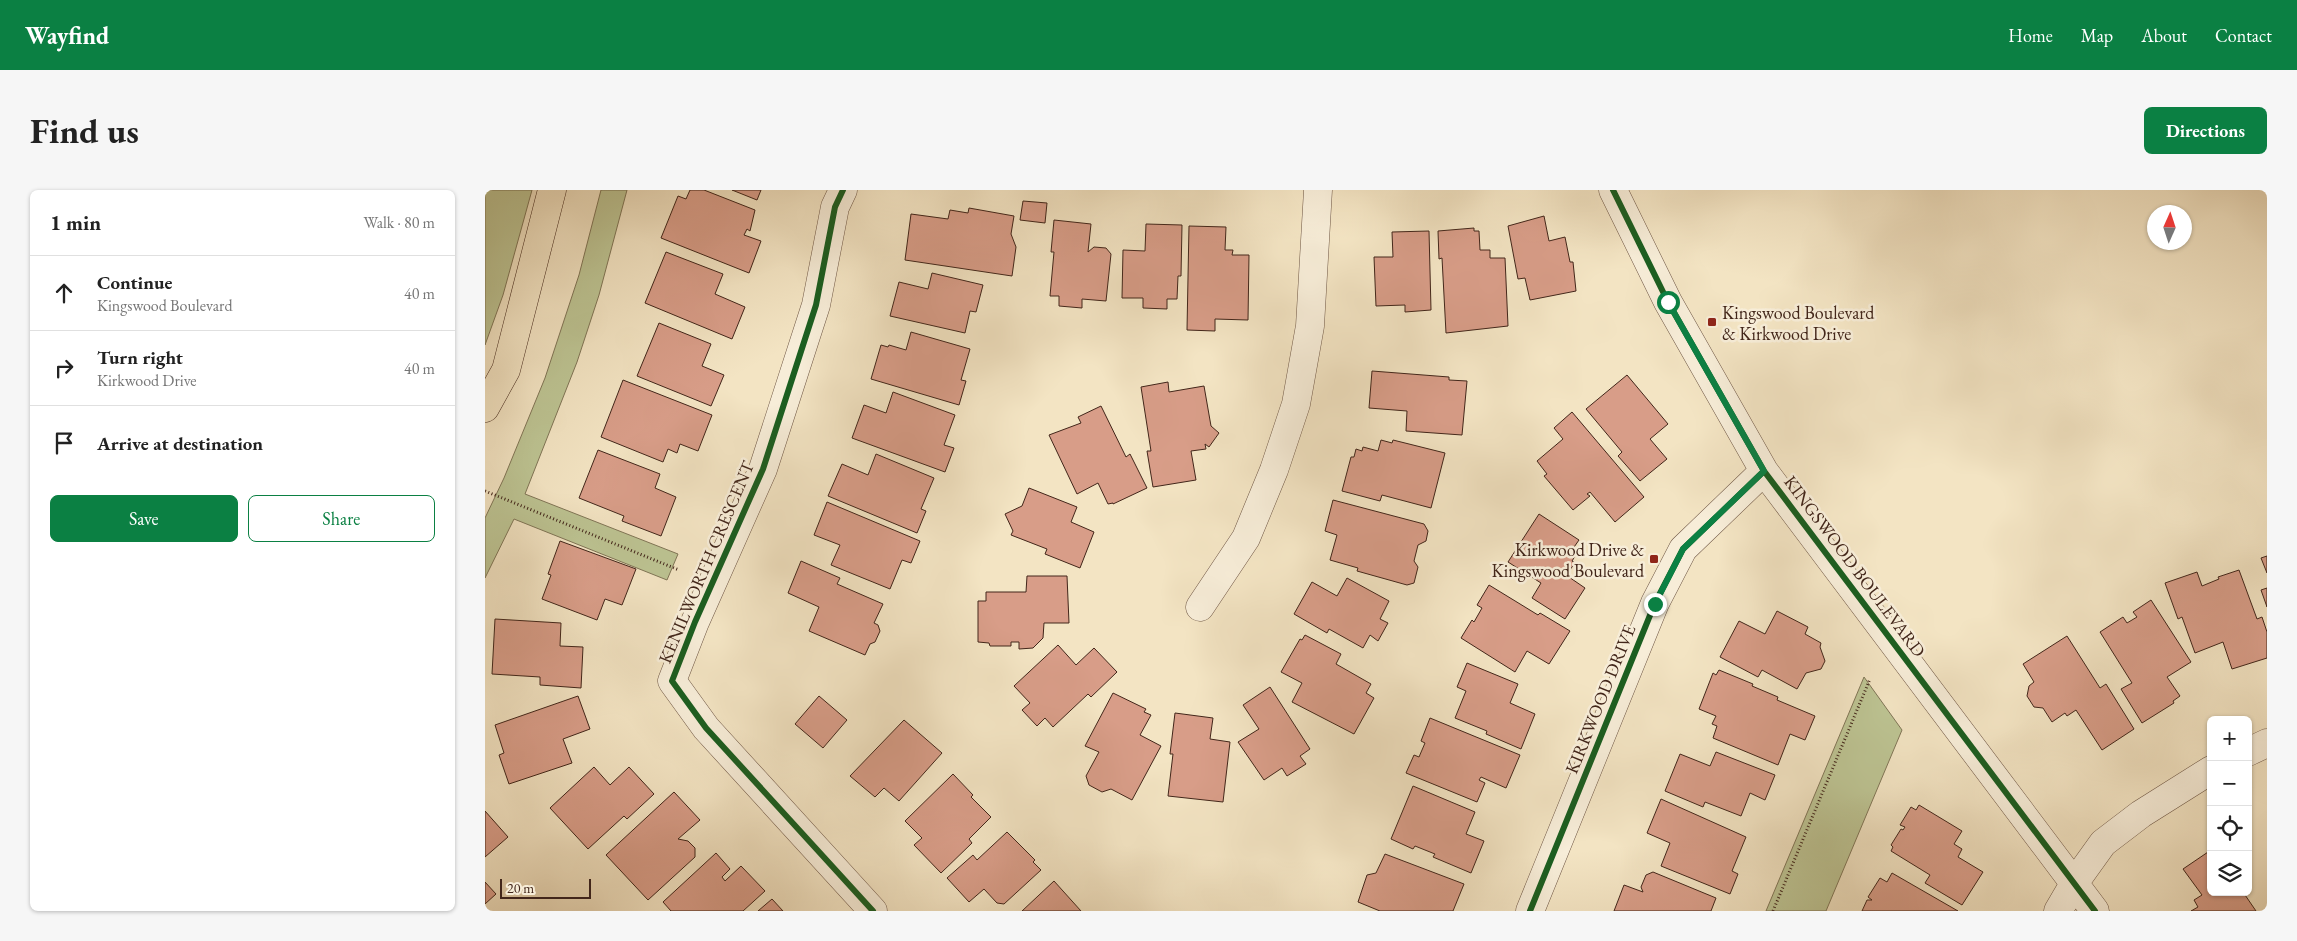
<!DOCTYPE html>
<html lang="en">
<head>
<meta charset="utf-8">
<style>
	:root { --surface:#fff; --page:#f6f6f6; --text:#222; --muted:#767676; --line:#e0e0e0; --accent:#0b8043 }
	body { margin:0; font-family:"EB Garamond",serif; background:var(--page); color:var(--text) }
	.controls { position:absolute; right:15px; bottom:15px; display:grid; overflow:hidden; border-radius:8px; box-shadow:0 1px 4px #0004 }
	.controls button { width:45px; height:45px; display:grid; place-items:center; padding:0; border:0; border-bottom:1px solid var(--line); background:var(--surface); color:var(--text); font:25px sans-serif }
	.compass { position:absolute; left:1662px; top:15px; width:45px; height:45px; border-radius:50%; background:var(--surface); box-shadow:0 1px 4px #0004; rotate:3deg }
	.scale { position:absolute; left:15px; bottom:12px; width:91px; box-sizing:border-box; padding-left:5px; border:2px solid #42261a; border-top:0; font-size:14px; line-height:18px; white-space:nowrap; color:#42261a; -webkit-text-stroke:4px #f7edd8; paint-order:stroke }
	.stop { position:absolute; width:15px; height:15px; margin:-11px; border:4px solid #0b8043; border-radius:50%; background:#fff }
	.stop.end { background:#0b8043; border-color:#fff; box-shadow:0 1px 5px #0008 }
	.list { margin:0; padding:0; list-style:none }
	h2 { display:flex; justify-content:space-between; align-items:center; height:65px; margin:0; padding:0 20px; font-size:21px }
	h2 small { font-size:16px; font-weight:400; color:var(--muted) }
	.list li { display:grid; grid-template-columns:32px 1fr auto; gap:15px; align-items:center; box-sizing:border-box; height:75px; padding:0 20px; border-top:1px solid var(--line) }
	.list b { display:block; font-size:19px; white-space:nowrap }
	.list p { margin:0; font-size:16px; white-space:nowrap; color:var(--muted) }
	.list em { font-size:16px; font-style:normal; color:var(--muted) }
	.actions { display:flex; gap:10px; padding:15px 20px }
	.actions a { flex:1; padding:11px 0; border:1px solid var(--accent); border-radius:8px; text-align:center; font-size:18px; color:var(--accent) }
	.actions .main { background:var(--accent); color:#fff }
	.icon { flex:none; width:28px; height:28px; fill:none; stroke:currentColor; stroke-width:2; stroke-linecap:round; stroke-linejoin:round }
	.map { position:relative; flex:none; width:1782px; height:721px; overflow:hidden; border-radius:8px }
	header { display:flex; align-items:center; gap:30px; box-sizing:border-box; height:70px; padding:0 25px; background:var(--accent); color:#fff }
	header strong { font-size:24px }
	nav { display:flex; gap:28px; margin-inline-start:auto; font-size:18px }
	.intro { display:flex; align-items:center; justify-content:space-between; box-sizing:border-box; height:120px; padding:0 30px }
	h1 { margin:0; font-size:35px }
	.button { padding:12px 22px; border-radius:8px; background:var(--accent); color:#fff; font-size:18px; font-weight:700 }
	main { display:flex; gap:30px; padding:0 30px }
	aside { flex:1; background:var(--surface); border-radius:8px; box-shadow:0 1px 4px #0004 }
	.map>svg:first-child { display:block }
	.green { fill:#bdc493; stroke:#807556 }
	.building { fill:#d89d88; stroke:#42261a }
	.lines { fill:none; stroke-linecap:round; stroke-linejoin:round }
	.minor-casing { stroke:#6e5644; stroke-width:29 }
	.major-casing { stroke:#42261a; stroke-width:29 }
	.path { stroke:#42261a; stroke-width:3; stroke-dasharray:1 2.5; stroke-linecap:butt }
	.minor { stroke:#f7edd8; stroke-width:28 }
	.major { stroke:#f3e4c3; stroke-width:28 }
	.cycleway-casing { stroke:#f7edd8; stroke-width:9 }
	.cycleway { stroke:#1b5e20; stroke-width:6 }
	.route { stroke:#0b8043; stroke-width:6 }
	.poi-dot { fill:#8f2418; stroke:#f7edd8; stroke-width:2 }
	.labels { text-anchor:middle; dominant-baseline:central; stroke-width:5; stroke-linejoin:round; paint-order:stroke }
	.poi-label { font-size:18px; fill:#42261a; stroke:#f7edd8; text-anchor:start }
	.street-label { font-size:18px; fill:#42261a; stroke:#f7edd8 }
</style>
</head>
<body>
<header>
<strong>Wayfind</strong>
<nav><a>Home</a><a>Map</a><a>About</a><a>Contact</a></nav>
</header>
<div class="intro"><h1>Find us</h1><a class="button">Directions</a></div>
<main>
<aside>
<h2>1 min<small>Walk · 80 m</small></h2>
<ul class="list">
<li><svg class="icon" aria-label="ahead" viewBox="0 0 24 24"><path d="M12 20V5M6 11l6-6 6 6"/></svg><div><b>Continue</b><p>Kingswood Boulevard</p></div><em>40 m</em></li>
<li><svg class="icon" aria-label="right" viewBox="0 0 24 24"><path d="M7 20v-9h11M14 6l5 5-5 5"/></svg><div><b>Turn right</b><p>Kirkwood Drive</p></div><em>40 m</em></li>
<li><svg class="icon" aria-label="arrive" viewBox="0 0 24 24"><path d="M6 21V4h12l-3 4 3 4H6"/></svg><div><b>Arrive at destination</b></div></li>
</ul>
<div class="actions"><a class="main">Save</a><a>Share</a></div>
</aside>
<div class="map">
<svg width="1782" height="721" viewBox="0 0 1782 721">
	<rect width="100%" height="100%" fill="#f3e4c3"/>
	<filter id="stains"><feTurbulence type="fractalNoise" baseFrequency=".004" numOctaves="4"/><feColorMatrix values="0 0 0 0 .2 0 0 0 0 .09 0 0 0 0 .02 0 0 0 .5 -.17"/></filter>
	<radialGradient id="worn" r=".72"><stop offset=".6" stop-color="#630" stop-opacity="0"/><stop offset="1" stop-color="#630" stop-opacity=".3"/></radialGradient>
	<path class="green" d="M0,0h47l-29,105 -18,50z
		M116,0h26l-28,105 -22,67 -52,132 153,60 -11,26 -153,-61 -29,59v-60l19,-40 41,-100 34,-103z
		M1379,487l38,53 -76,181h-60z"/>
	<path class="building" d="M205,0h14l51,20 -5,21 -3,-2 -3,6 17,6 -12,32 -88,-35 17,-42 8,3z
		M247,0h29l-4,10z
		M538,11l24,2 -2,20 -25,-3z
		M484,18l45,8 -3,18 5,13 -4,29 -107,-16 6,-46 37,5 2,-9 18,3z
		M1059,26l5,25 16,-4 5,25h3l3,29 -46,9 -5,-22 -7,1 -10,-53z
		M569,30l37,4 -3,28 6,-5 12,1 5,6 -5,47 -24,-2v9l-23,-2v-10h-9l4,-44h-3z
		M661,34l36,1 -1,51h-3l-1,23h-10v10l-24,-1v-10h-21l1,-48 22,1z
		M704,36l37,1 -1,23h8l-1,5h17l-1,65 -33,-1v12l-28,-1z
		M989,38v3h5l1,19h10v8h15l3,68 -62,7 -4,-75 -3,1 -1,-28z
		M944,41l2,79 -26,2v-7l-29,1 -2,-49h19l-1,-25z
		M181,62l57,22 -8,20 30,13 -13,32 -87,-36z
		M447,83l51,12 -7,27 -6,-1 -5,22 -75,-17 9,-34 29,7z
		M174,133l52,21 -9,22 22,9 -13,31 -74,-30z
		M426,142l59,17 -9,31 5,1 -7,24 -88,-26 10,-34 7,2 1,-2 17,5z
		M887,181l77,6v3l18,1 -5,54 -56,-4 1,-20 -38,-3z
		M1142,185l41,49 -18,15 17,20 -27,22 -22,-25 4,-4 -36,-43z
		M138,190l89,35 -14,36 -18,-7 -3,9 -9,-4 -5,13 -62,-25z
		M683,192l1,10 35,-6 7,40 8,7 -10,14 -4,-3 1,5 -15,2 5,29 -43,7 -6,-36h4l-10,-64z
		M408,202l62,23 -11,30 10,3 -9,24 -93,-34 12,-33 22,8z
		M616,216l25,51 4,-3 17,34 -34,16v-1l-5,1 -10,-21 -21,11 -28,-59 32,-12 -3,-6z
		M1087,222l72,85 -29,25 -25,-30 -3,2 3,2 -17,14 -29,-34 3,-2 -10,-13 26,-22 -9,-11z
		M896,250l11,3 1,-3 52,13 -14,55 -49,-13 -2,6 -38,-10 9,-34h3l2,-8 6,2 1,-4 15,4z
		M113,260l62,24 -5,14 21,9 -15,39 -39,-15 2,-5 -45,-18z
		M391,264l58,24 -13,31 5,2 -9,22 -89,-37 14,-32 26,11z
		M544,298l48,19 -6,15 23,10 -14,36 -35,-14 2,-5 -36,-14 2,-4 -8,-17 17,-8z
		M848,310l91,24 4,7 -2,10 -8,4 -4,16 4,6 -4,16 -7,2 -50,-14 1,-3 -28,-8 7,-25 -12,-4z
		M342,312l93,39 -9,22 -9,-3 -12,29 -59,-24 9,-20 -26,-10z
		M1054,324l40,26 -7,10 5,3 -5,8 3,2 -9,12 19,13 -20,31 -33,-21 9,-15 -33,-21z
		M75,351l76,28 -14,36 -17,-6 -8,21 -55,-21 9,-24 -3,-1z
		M1782,366v17l-6,-15z
		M316,371l39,17 -3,6 46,20 -9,19 4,2 2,6 -5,11 -5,2 -5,11 -56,-24 10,-24 -31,-14z
		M1754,380l18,49 5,-2 5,15v26l-35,11 -9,-27 -28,11 -13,-36 -4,2 -13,-36 32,-11 5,14 17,-7 -1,-2z
		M542,386h40l2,47h-25l-1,15 -10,10 -14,1v-7h-8v4h-21l-1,-3 -11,-1v-41h8v-9h40z
		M862,388l42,23 -9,18 8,4 -10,18 -8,-6 -7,13 -34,-19 -2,4 -33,-19 18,-32 25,14z
		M1004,395l49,30 2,-2 30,18 -21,33 -22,-13 -12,21 -54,-34 11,-18 2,2 8,-14 -5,-3z
		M1782,398v19l-6,-17z
		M1666,410l40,62 -24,15 13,19 -7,5 1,2 -32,20 -21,-34 11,-6 -32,-51 23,-15 4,6 10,-6 -4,-5z
		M1292,421l31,16 -3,7 16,9 -1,4 5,14 -4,8 -15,4 -9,16 -35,-19 -4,7 -38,-20 19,-36 26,13z
		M10,429l66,4 -1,23 23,1 -2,41 -41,-3v-8l-48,-3z
		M820,445l36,19 -5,10 35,20 -5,9 8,5 -20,36 -62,-32 10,-19 -21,-11 19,-33 2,1z
		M1582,446l33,52 6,-4 28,45 -32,21 -26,-40 -9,6 -2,-3 -13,9 -9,-14 -9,-1 -7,-11 2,-10 5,-4 -11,-18z
		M573,455l18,20 18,-17 23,24 -26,25 -3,-3 -35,33 -8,-9 -8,8 -15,-16 8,-7 -16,-17z
		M982,473l51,21 -8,19 25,11 -14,35 -35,-15 1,-3 -32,-13 11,-27 -9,-4z
		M1234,480l34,14 -1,2 26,11 -1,3 38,16 -10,24 -15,-6 -12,31 -65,-27 4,-12 -5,-2 4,-8 -17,-7 14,-36 3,2z
		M785,497l40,62 -10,7 6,8 -19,12 -5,-8 -18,12 -26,-38 21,-13 -16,-24z
		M628,503l33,16 -2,3 7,3 -11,20 21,11 -29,54 -21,-11 -9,3 -13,-7 -3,-9 13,-24 -14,-6z
		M93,506l12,33 -27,10 9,24 -63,21 -10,-29 5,-2 -9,-28z
		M334,506l28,24 -24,28 -28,-24z
		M690,523l38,5 -3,21 20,3 -7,60 -55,-6 5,-42h-3z
		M945,528l90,37 -14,33 -25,-11 -2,3 6,3 -8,19 -71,-29 8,-18 5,2 6,-14 -4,-2z
		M419,530l38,33 -43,48 -15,-13 -9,9 -25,-21z
		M1231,562l59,23 -10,25 -15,-7 -9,23 -36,-14 -2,5 -38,-16 15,-37 30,12z
		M109,577l16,18 19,-18 25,27 -27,25 -3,-3 -36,33 -38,-41z
		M468,584l20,21 -2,2 20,20 -22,22 3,4 -31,30 -27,-28 8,-7 -17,-17z
		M928,596l62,26 -9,22 18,7 -13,32 -38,-16 2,-3 -20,-8 -2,3 -22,-10z
		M189,602l26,28 -22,19 10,2 7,7v9l-47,43 -42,-45z
		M1176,609l85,38 -14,34 6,3 -8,20 -69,-28 9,-23 -23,-10z
		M1434,615l43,26 -8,13 8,5 -4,8 25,15 -21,33 -37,-22 5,-8 -39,-24 2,-4 -2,-2 10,-16 2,1 2,-3 -5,-2 11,-18 5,3z
		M0,621l23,26 -23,20z
		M522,642l28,28 -2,2 8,8 -37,34 -7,-1 -13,-14 -15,13 -22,-24 26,-23 4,5z
		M1726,660v42h32l13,19h-65l7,-4 -4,-7 8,-5 -19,-26z
		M231,663l14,16 -8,8 3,4 16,-15 24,25 -22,20h-72l-8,-9z
		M900,664l79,30 -11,27h-73l-22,-9 9,-27 9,-2z
		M1168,682l63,26 -5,13h-97l10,-26 19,7 -2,-5 5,-12z
		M1407,683l66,38h-96l5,-11h5l-4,-3 12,-19 7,4z
		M569,691l27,30h-59z
		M0,692l11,12 -11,10z
		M287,709l11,12h-25z"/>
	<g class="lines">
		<defs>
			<path id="minor" d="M358,0l-8,17 -19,98 -53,164 -68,153 -23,59 34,47 167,183
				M1128,0l55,112 96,169 331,440
				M715,417l46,-69 28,-68 22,-66 14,-78 8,-136
				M1763,562l19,-9
				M1045,721l125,-308 28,-54 81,-78
				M1573,721l17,-29 28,-39 38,-29 70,-44"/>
			<path id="major" d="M0,218l21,-38 46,-180"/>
		</defs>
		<use href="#minor" class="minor-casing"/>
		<use href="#major" class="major-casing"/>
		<path class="path" d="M0,301l194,79
			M1288,721l97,-232"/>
		<use href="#minor" class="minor"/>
		<use href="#major" class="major"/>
		<defs>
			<path id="cycleway" d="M358,0l-8,17 -19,98 -53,164 -68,153 -23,59 34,47 167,183
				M1128,0l55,112 96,169 331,440
				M1045,721l125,-308 28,-54 81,-78"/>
		</defs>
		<use href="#cycleway" class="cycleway-casing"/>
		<use href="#cycleway" class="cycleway"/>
	</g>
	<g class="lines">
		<path class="route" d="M1170,414l28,-55 81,-78 -96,-169"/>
	</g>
	<g class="poi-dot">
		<rect x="1222" y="127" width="10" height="10" rx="2.5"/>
		<rect x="1164" y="364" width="10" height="10" rx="2.5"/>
	</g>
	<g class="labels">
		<g class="poi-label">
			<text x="1237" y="122">Kingswood Boulevard<tspan x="1237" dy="21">&amp; Kirkwood Drive</tspan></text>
			<text x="1159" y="359" text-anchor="end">Kirkwood Drive &amp;<tspan x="1159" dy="21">Kingswood Boulevard</tspan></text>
		</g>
		<g class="street-label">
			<text transform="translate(221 372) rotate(-67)">KENILWORTH CRESCENT</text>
			<text transform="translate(1370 376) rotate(53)">KINGSWOOD BOULEVARD</text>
			<text transform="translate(1115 509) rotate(-68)">KIRKWOOD DRIVE</text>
		</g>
	</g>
	<rect width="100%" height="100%" filter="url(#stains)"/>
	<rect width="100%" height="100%" fill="url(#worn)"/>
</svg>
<div class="controls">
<button>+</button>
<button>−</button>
<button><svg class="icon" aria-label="locate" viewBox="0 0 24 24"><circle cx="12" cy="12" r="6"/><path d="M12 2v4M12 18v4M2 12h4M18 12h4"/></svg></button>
<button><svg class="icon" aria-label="layers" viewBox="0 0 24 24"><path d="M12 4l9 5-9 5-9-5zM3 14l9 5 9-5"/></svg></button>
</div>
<svg class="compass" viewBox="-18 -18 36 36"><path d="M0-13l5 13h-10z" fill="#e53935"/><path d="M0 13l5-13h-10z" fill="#767676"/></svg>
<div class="scale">20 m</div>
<div class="stop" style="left:1183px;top:112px"></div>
<div class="stop end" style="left:1170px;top:414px"></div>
</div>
</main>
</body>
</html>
